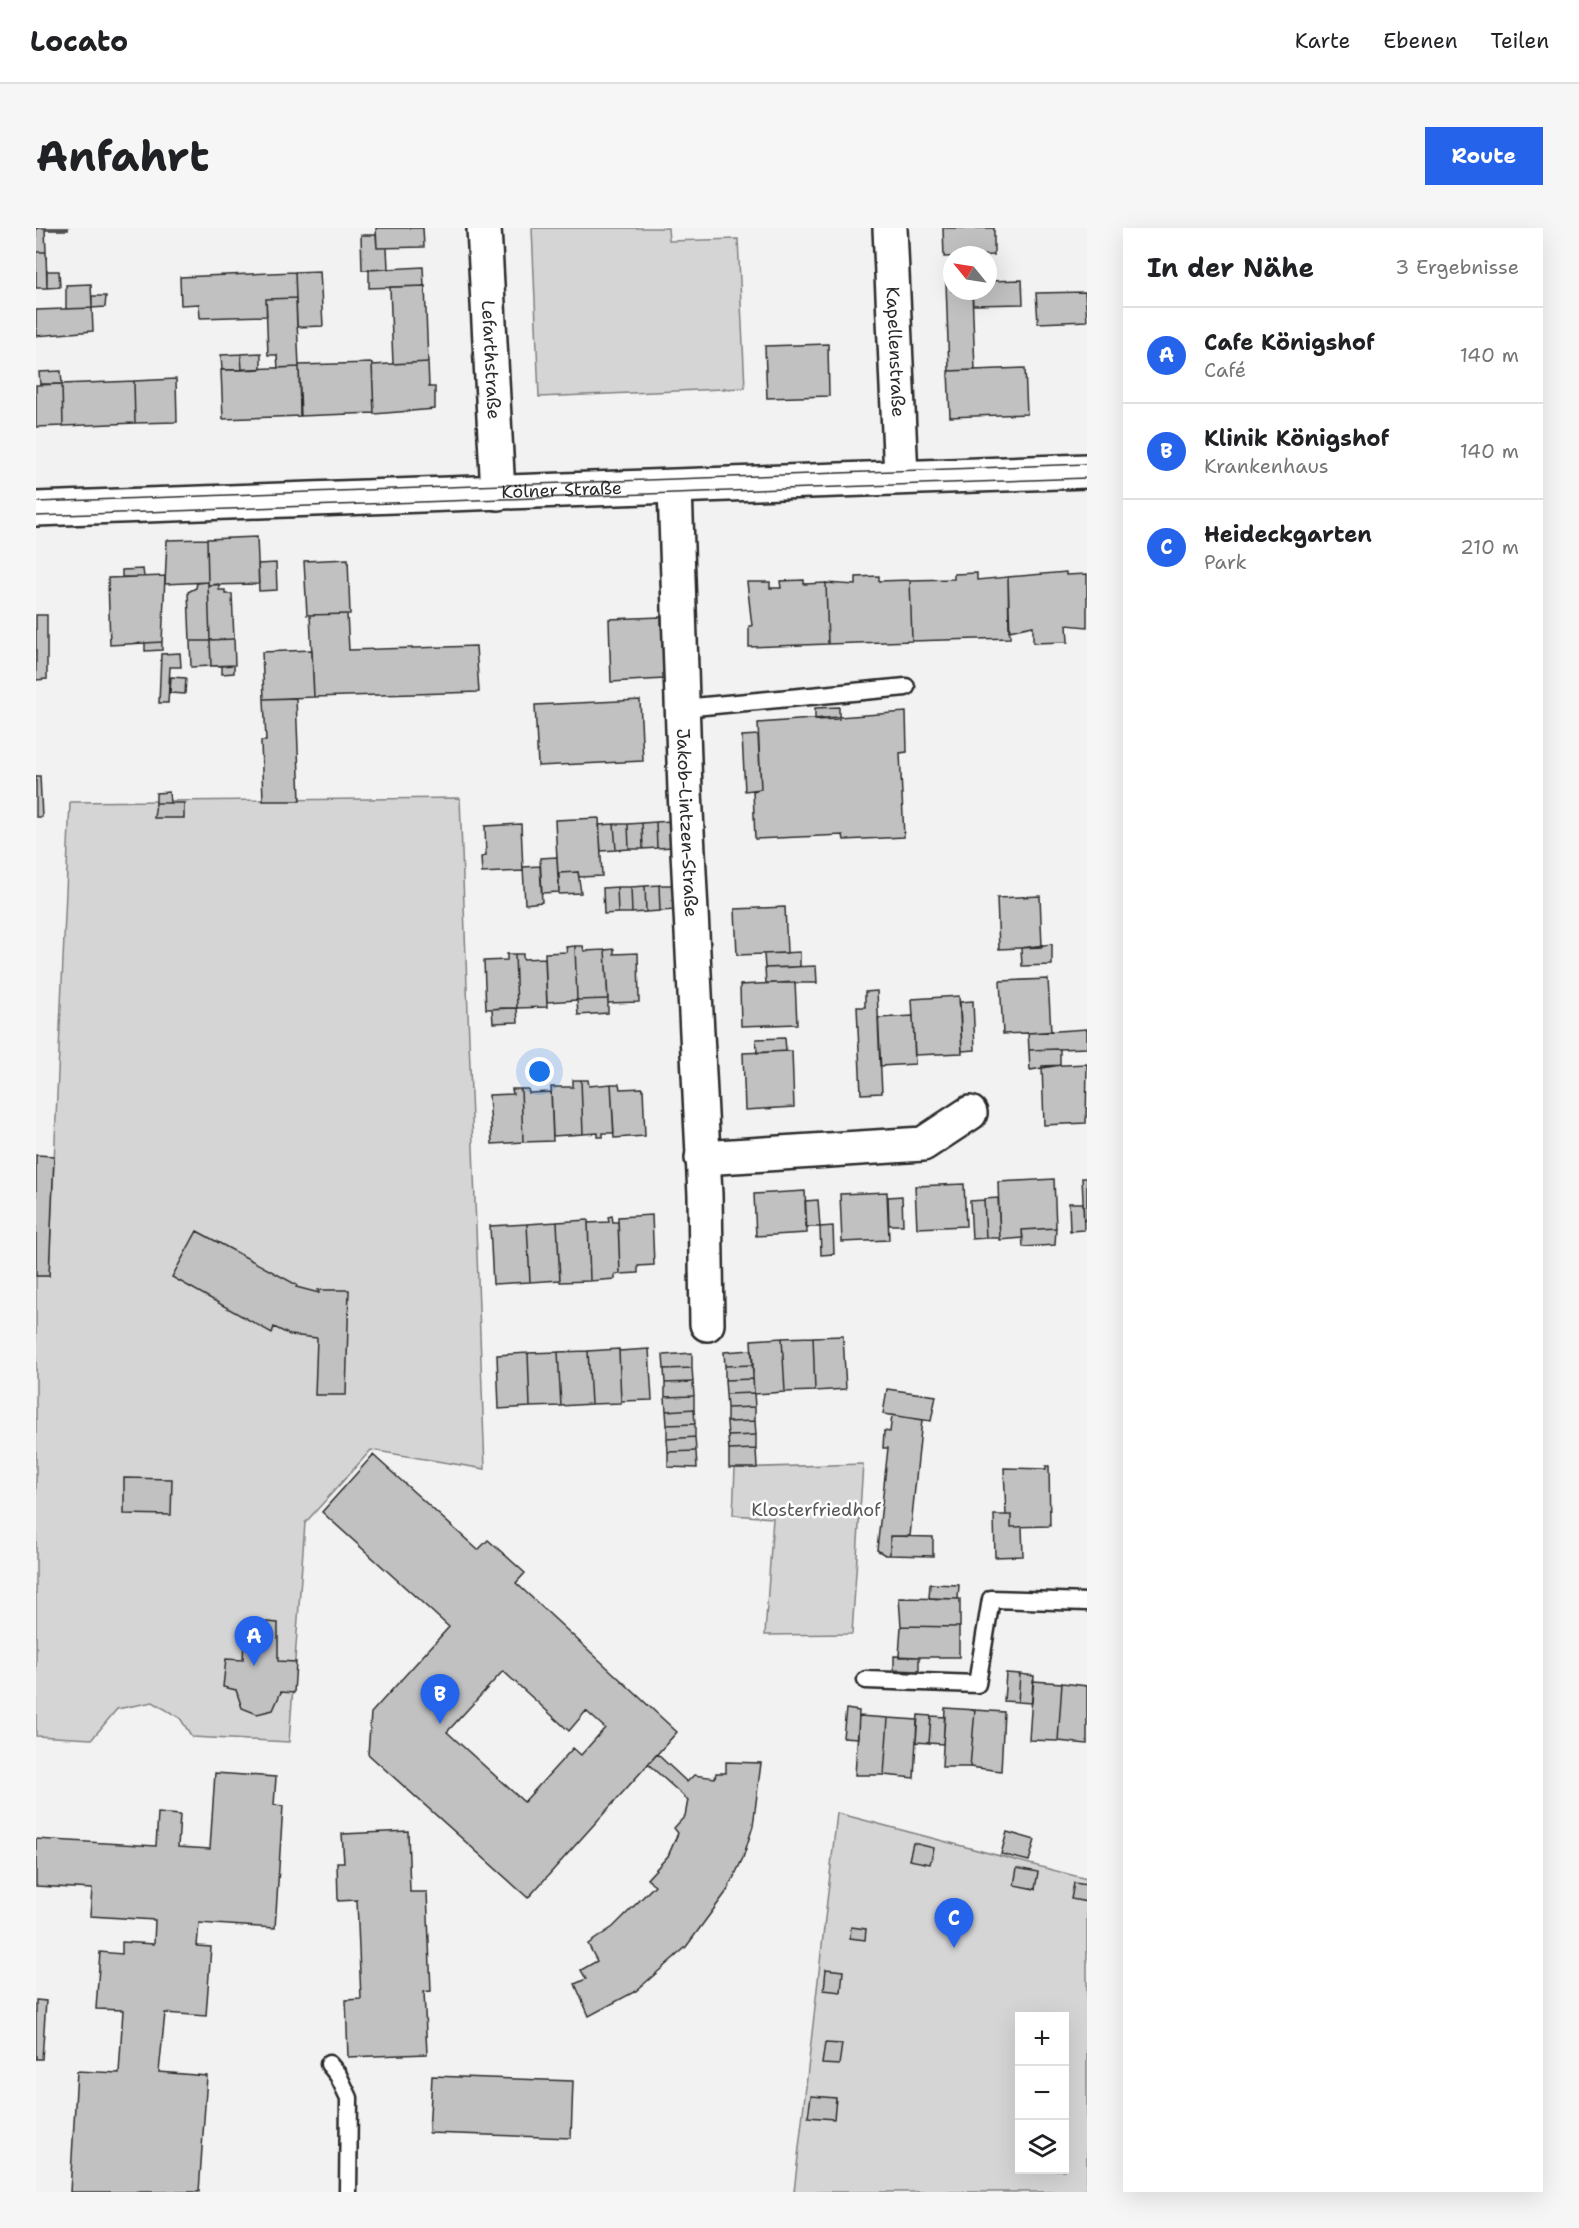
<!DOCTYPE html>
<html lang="de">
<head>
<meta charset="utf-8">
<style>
	:root { --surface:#fff; --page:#f6f6f6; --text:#202124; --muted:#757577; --line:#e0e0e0; --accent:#2563eb }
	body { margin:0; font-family:"Shantell Sans",sans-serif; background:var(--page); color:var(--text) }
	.controls { position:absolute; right:18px; bottom:18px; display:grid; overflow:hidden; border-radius:0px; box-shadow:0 6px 24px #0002 }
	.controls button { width:54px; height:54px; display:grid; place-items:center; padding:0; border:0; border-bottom:2px solid var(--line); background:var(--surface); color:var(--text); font:30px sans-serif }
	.compass { position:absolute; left:907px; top:18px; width:54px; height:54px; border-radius:50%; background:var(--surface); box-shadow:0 6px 24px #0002; rotate:300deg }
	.you { position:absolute; left:504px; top:844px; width:21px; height:21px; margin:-15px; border:4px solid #fff; border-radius:50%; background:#1a73e8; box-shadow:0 0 0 9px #1a73e833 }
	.badge { display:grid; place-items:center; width:39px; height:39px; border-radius:50%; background:var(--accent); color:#fff; font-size:20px; font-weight:700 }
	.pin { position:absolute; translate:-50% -50px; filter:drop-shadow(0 2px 3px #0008) }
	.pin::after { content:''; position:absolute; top:32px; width:21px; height:18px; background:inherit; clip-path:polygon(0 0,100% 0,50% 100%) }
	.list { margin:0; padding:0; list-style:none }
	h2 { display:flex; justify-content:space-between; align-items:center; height:78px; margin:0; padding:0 24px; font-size:26px }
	h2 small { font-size:20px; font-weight:400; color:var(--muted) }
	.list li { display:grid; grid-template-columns:39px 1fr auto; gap:18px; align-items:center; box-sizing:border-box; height:96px; padding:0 24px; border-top:2px solid var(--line) }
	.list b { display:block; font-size:22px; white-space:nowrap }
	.list p { margin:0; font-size:20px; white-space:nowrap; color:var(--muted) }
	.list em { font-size:20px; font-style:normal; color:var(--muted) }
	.icon { flex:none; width:33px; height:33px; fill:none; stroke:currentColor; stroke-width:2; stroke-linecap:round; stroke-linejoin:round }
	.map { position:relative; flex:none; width:1051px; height:1964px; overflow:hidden; border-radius:0px }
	header { display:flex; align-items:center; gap:36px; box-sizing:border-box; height:84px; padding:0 30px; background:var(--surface); border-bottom:2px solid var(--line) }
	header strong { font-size:28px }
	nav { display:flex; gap:33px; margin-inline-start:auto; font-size:21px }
	.intro { display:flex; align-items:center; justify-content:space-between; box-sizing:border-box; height:144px; padding:0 36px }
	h1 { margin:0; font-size:42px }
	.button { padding:15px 27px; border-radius:0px; background:var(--accent); color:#fff; font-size:21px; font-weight:700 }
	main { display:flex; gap:36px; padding:0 36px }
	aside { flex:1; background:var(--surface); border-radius:0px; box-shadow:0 6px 24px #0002 }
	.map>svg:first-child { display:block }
	.green { fill:#d5d5d5; stroke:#808080; stroke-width:1.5; fill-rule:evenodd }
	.building { fill:#c1c1c1; stroke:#2b2b2b; stroke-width:1.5; fill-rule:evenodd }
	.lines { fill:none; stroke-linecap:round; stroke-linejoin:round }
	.service-casing { stroke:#2b2b2b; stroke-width:21 }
	.minor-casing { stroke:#2b2b2b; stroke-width:38 }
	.secondary-casing { stroke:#2b2b2b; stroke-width:38 }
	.service { stroke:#fff; stroke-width:16 }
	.minor { stroke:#fff; stroke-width:33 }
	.secondary { stroke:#fff; stroke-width:33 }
	.tram { stroke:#2b2b2b; stroke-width:1.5 }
	.labels { text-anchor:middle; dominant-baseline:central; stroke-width:5; stroke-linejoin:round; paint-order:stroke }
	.street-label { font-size:18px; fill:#2b2b2b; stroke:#fff }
	.park-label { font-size:18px; fill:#565656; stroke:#fff }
</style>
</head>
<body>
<header>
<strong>Locato</strong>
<nav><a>Karte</a><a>Ebenen</a><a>Teilen</a></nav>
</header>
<div class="intro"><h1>Anfahrt</h1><a class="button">Route</a></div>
<main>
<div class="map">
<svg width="1051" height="1964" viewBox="0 0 1051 1964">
	<rect width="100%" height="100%" fill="#f2f2f2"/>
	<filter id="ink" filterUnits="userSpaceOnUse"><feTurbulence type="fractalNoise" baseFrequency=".0167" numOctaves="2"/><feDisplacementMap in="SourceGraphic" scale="12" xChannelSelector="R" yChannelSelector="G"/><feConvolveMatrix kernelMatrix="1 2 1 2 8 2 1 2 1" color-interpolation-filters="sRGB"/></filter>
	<g filter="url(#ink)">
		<path class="green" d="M496,0h136l1,13 69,-2 7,149 -206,9z
			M424,570l25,671 -114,-19 -66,73 -16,219 -97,-5 -12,-19 -27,-16 -36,7 -25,30 -56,-3v-460h13l21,-474z
			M827,1236l-11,170 -87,1 8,-117 -40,-3 2,-47z
			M801,1585l250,66v313h-293zM984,1788h44v154h-44z"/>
		<path class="building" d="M0,0h32v2h-23l1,22h-10z
			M340,0h47l1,19 -47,1z
			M907,0h51v27l-50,2z
			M325,7h15l1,13h10l1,21 -26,1z
			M0,24h10l1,36h-11z
			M387,39l1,19 -55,2v-18z
			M11,43h12l1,16 -13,1z
			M284,43l3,55 -26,1 -2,-55z
			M259,44l1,26 -30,1 1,17 -67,2 -1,-14 -18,1 -1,-28z
			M986,52l1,24 -50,1 -1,-14h16v-10z
			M910,54h6v9h20l3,79 -26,1z
			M55,56l1,24 -26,1v-24z
			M389,58l3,76 -35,2 -3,-77z
			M1049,64l2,29 -49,2 -2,-30z
			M56,68h14l-1,11 -13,1z
			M260,70l3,69 -21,1 -1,-13h-9l-2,-56z
			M56,80l1,23 -57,5v-26z
			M792,116l1,52 -62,2 -2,-52z
			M225,125v16l-19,1 -1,-16z
			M205,126l1,16h-20l-1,-15z
			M392,134l1,25h6v22l-61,5 -2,-49z
			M336,135l2,50 -74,3 -1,-51z
			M263,139l2,49 -78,3 -2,-49z
			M989,140l2,46 -77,3 -2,-46z
			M25,143l1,13h-22l-1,-12z
			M140,151l1,43 -42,1 -1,-42z
			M98,153l1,42 -72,3 -1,-42z
			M26,156l1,42 -27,1v-42z
			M221,309l2,47 -51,1 -1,-46z
			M171,311l1,43 -43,2 2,-44z
			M312,331l2,55 -43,1 -3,-54z
			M240,335l1,27 -18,1 -1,-27z
			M107,341l1,8h-22v-7z
			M1030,344v3l21,-1v53l-20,-2 1,17 -35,1v-17l-24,5 -1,-54z
			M941,345v7l31,-3 2,61 -98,3 -2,-61 44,-1v-5z
			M129,348l-3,66 -52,3 -2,-67z
			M843,348v5l31,-1 2,61 -84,3 -2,-61 30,2v-8z
			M768,352v4l22,-1 2,61 -79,3v-21h3l-5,-44h23v6h11l-1,-7z
			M172,354l2,59h-20l-2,-49 8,-4 1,-5z
			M183,356v6h6v4h7l2,45 -24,1 -2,-55z
			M311,386l2,36 127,-4 3,46 -165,5 -4,-82z
			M0,387h11v64l-11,1z
			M625,389l3,62 -53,3 -2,-63z
			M198,411l1,26 -24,1 -1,-26z
			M154,413h20l1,25 -20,1z
			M126,414v8l-17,1v-8z
			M276,422l2,47 -50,2 -2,-47z
			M144,425l1,14h-11l-2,36h-9l2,-49z
			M198,437v8l-12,1v-8z
			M135,449l15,1 -1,16 -15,-1z
			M260,470l4,103h-37l-2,-60h5l-2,-42z
			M604,472l3,61 -105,5 -3,-61z
			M803,479v12l-24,1v-12z
			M870,484l1,40 -7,1 4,84 -60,3 -1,-5 -88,4 -2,-48 8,-2 -3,-66z
			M722,507l3,54 -16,2 -3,-55z
			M0,548h4l2,41h-6z
			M133,564l1,11h-14v-10z
			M120,575h28v15h-30z
			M563,590l3,58 -23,1 -1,-5 -19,1 -1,5 -3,-58z
			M635,593l1,26 -15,1 -1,-26z
			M620,594l1,26 -14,1 -1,-26z
			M606,595l1,26h-14l-1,-25z
			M485,596l2,47 -41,2 -1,-16 5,-1 -1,-30z
			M578,596l2,26 -15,1 -2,-26z
			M578,596h14l1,25 -13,1z
			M521,629l2,35 -17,1 -2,-35z
			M504,638l2,36 -17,2 -2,-37z
			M542,644l3,21 -22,1v-21z
			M623,657h15l1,25 -15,1z
			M623,657l1,26 -14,1 -1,-26z
			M609,658l1,26 -14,1 -1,-26z
			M581,659l1,26 -14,1 -1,-26z
			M581,659h14l1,26h-14z
			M1004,668l2,51 -43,2 -2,-51z
			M749,679l2,46 -50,2 -2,-46z
			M1016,716v21l-30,1 -1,-18z
			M539,718h8l1,5 21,-1 3,49 -31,1z
			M539,718l2,54 -30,2 -2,-49 22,-1 -1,-5z
			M578,721v5l24,-1 1,49 -31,1 -3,-53z
			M764,724v15l-35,1 -1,-14z
			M471,726h8l2,54 -31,1 -2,-48 23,-1z
			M479,726h8v5l22,-1 2,49 -30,1z
			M780,738l1,17h-51l-1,-15z
			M1012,751l3,53 -48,2 -3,-53z
			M759,754l2,42 -56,2 -1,-41z
			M841,763l5,102 -21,1 -4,-87h8v-15z
			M923,768l3,57 -47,2 -3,-56z
			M572,771v14l-30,2 -1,-15z
			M937,773l2,49 -13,1 -2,-49z
			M466,780h15l1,14 -25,1 -1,-14z
			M877,788l2,48 -35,2 -2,-48z
			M1051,801v19l-58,2 -1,-17z
			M749,810l1,13 -29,2 -1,-14z
			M1024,821v16l-30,5 -1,-20z
			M756,823l2,56 -49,3 -2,-57z
			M1051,836l-1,59 -42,2 -2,-59z
			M537,852h8l2,54 -30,2 -2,-49h22z
			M545,852h7l1,6 22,-2 3,49h-11v4h-5v-4l-15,1z
			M575,856h8l1,5 23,-1 2,48 -31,2z
			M476,861h9l2,53 -31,2 -3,-49 24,-1z
			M485,861h7l1,4 22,-1 2,49 -30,1z
			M0,927l18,1 -5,120h-13z
			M1046,950h5v42l-3,1z
			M1018,951l2,49 -34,2 1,8 -23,2 -2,-58z
			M928,956l2,42 -49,2 -2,-42z
			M769,963l2,42 -51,3 -2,-42z
			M851,964l2,48 -47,2 -2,-48z
			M866,968l1,29h-14l-1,-28z
			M962,970l2,40h-14l-2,-39z
			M782,972l2,27h-14l-1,-26z
			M948,972l2,38 -14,1 -2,-38z
			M1033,975h14l1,27 -14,1z
			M616,987l2,50 -16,1v7l-18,1 -2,-57z
			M576,988l1,6h5l2,52h-5v5l-25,2 -2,-58 21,-1 -1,-5z
			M552,992l2,61 -30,1 -3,-60z
			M521,994l3,58 -30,2 -3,-58z
			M491,996l3,58 -37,2 -3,-58z
			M797,998l1,28 -13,1 -1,-28z
			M1020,1000l-1,17 -32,2 -1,-17z
			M161,1003l100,54 -1,2 23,6 -1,-3h31l-3,105h-31l2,-57 -27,-3 -16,-8 -2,6 -100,-56z
			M807,1108l3,53 -31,2 -2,-54z
			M777,1109l2,54 -30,1 -3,-54z
			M746,1110l3,54 -31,2 -3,-54z
			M583,1121l2,54 -30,1 -3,-53z
			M613,1121l3,51 -31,1 -2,-50z
			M716,1122l1,15 -28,1 -1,-14z
			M552,1123l3,53 -30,2 -3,-54z
			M522,1124l3,54 -31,1 -2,-54z
			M492,1125l2,54 -31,2 -2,-54z
			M656,1125v15l-28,1 -1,-14z
			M717,1137v14l-28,1v-14z
			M656,1140l1,14 -28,1 -1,-14z
			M717,1151l1,14 -28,1 -1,-14z
			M657,1154l1,14 -29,1v-14z
			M851,1161l49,7 -5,25 -48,-7z
			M718,1165l1,14 -28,1 -1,-14z
			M658,1168v13l-28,2 -1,-14z
			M719,1179v14l-28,1v-14z
			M658,1181l1,15 -28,1 -1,-14z
			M856,1187l30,5 -12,116h-20v19h-5l-8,-5 11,-102h-5l1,-17 6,1z
			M719,1193l1,14 -28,1 -1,-14z
			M659,1196v13l-28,2v-14z
			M720,1207v14l-27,1 -1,-14z
			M659,1209l1,14 -28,1 -1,-13z
			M720,1221l1,19h-28v-18z
			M660,1223l1,17 -29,-1v-15z
			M337,1227l105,95 10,-10 37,33 -9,10 161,149 -149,166 -160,-144 3,-41 78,-86 -127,-115zM467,1443l66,60 17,-20 19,17 -24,27 -8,-7 -49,54 -77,-70z
			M1010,1238h3l1,60 -39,1v-12h-5l-2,-47 42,1z
			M88,1250l48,1 -1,36 -47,-1z
			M958,1287h17v12h11l1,29 -28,1z
			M854,1308l43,1v19l-43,-1z
			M894,1356l29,1 -1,14 -29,-1z
			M863,1370l61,1v28l-59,-1z
			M209,1392l33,3v38l18,1 -2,31 -13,-1 -8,18 -16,4 -15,-6 -6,-18 -13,-3 3,-28 17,1z
			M865,1398l58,1v30h-60z
			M858,1428l25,1v14l-25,-1z
			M970,1445l14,1 -2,28 -14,-1z
			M984,1446l14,2 -2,27 -14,-1z
			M997,1453l29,2 -4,58 -29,-1z
			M1026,1455l25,3v58l-29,-3z
			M909,1480l30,2 -5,57h-28z
			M810,1481l13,2 -1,27 -15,-1z
			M939,1482l29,2 -3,59 -31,-4z
			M882,1487l13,1 -2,27 -13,-1z
			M823,1488l29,2 -4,57h-29z
			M895,1488l14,1 -2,27 -14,-1z
			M852,1490l29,2 -3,58 -30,-3z
			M621,1526l30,28 7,-7 21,3 1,-5h10v-11l35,1 -8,63 -10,32 -16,33 -41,56 -50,44 -47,25 -14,-32 11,-5 -5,-9 16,-9 -9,-17 25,-17 42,-42 -8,-6 21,-23 10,-23 -4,-5 11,-12 3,-16 -40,-36z
			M179,1545l61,4 -2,28 9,1 -8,122 -76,-5 -2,23 14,1 -5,69 -41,-3 -6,59 48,4 -8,116h-129l7,-121 42,2 4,-63 -27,-1 4,-57 22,2v-12l32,2 1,-24 -65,-4 2,-27 -56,-3v-47l120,7 2,-33 22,2 -2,32 32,2z
			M372,1603l2,61h17l4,99 -7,1 3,62 -79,3 -2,-57 15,-1 -4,-99 -19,1 -1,-39h7l-2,-28z
			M971,1604l28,8 -6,21 -28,-7z
			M877,1615l21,5 -4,16 -21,-4z
			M981,1640l21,4 -3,17 -21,-4z
			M1038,1655l13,2v17l-16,-3z
			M815,1699l15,2 -1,11 -15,-2z
			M790,1741l17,2 -2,21 -17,-2z
			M0,1772l10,1 -4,58h-6z
			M789,1815l17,1 -3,21 -17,-1z
			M396,1848l141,5 -2,57 -142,-5z
			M775,1868l25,2 -2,21 -26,-2z"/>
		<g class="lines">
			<defs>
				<path id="service" d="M647,480l223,-21
					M830,1452l111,4 14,-85 96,3
					M293,1836l9,11 11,23 -1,94"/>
				<g id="minor">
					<path id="s1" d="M448,0l14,265"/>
					<path id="s2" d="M854,0l11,249"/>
					<path id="s3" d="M639,259l10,304 20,404 2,129"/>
					<path d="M666,930l221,-14 47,-31"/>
				</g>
				<g id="secondary">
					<path id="s4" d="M0,281l1051,-38"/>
				</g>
			</defs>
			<use href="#service" class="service-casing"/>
			<use href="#minor" class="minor-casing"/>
			<use href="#secondary" class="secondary-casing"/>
			<use href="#service" class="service"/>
			<use href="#minor" class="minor"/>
			<use href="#secondary" class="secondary"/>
			<path class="tram" d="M0,274l1051,-38
				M0,288l1051,-38"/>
		</g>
	</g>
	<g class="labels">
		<g class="street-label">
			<text stroke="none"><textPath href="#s2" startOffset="124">Kapellenstraße</textPath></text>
			<text stroke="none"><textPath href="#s1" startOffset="132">Lefarthstraße</textPath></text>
			<text stroke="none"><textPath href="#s4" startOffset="526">Kölner Straße</textPath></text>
			<text stroke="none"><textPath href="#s3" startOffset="336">Jakob-Lintzen-Straße</textPath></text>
		</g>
		<g class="park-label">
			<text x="780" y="1282">Klosterfriedhof</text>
		</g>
	</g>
</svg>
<div class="controls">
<button>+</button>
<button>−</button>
<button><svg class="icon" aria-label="layers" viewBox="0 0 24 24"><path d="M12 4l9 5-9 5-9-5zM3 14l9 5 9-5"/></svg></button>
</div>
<svg class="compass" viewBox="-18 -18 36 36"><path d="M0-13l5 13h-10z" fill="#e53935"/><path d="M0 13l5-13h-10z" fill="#757577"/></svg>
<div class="you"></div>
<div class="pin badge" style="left:218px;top:1438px">A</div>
<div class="pin badge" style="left:404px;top:1496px">B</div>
<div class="pin badge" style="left:918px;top:1720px">C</div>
</div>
<aside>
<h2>In der Nähe<small>3 Ergebnisse</small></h2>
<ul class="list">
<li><span class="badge">A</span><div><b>Cafe Königshof</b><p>Café</p></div><em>140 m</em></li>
<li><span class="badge">B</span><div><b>Klinik Königshof</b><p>Krankenhaus</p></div><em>140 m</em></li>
<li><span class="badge">C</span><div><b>Heideckgarten</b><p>Park</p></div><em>210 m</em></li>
</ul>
</aside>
</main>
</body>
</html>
